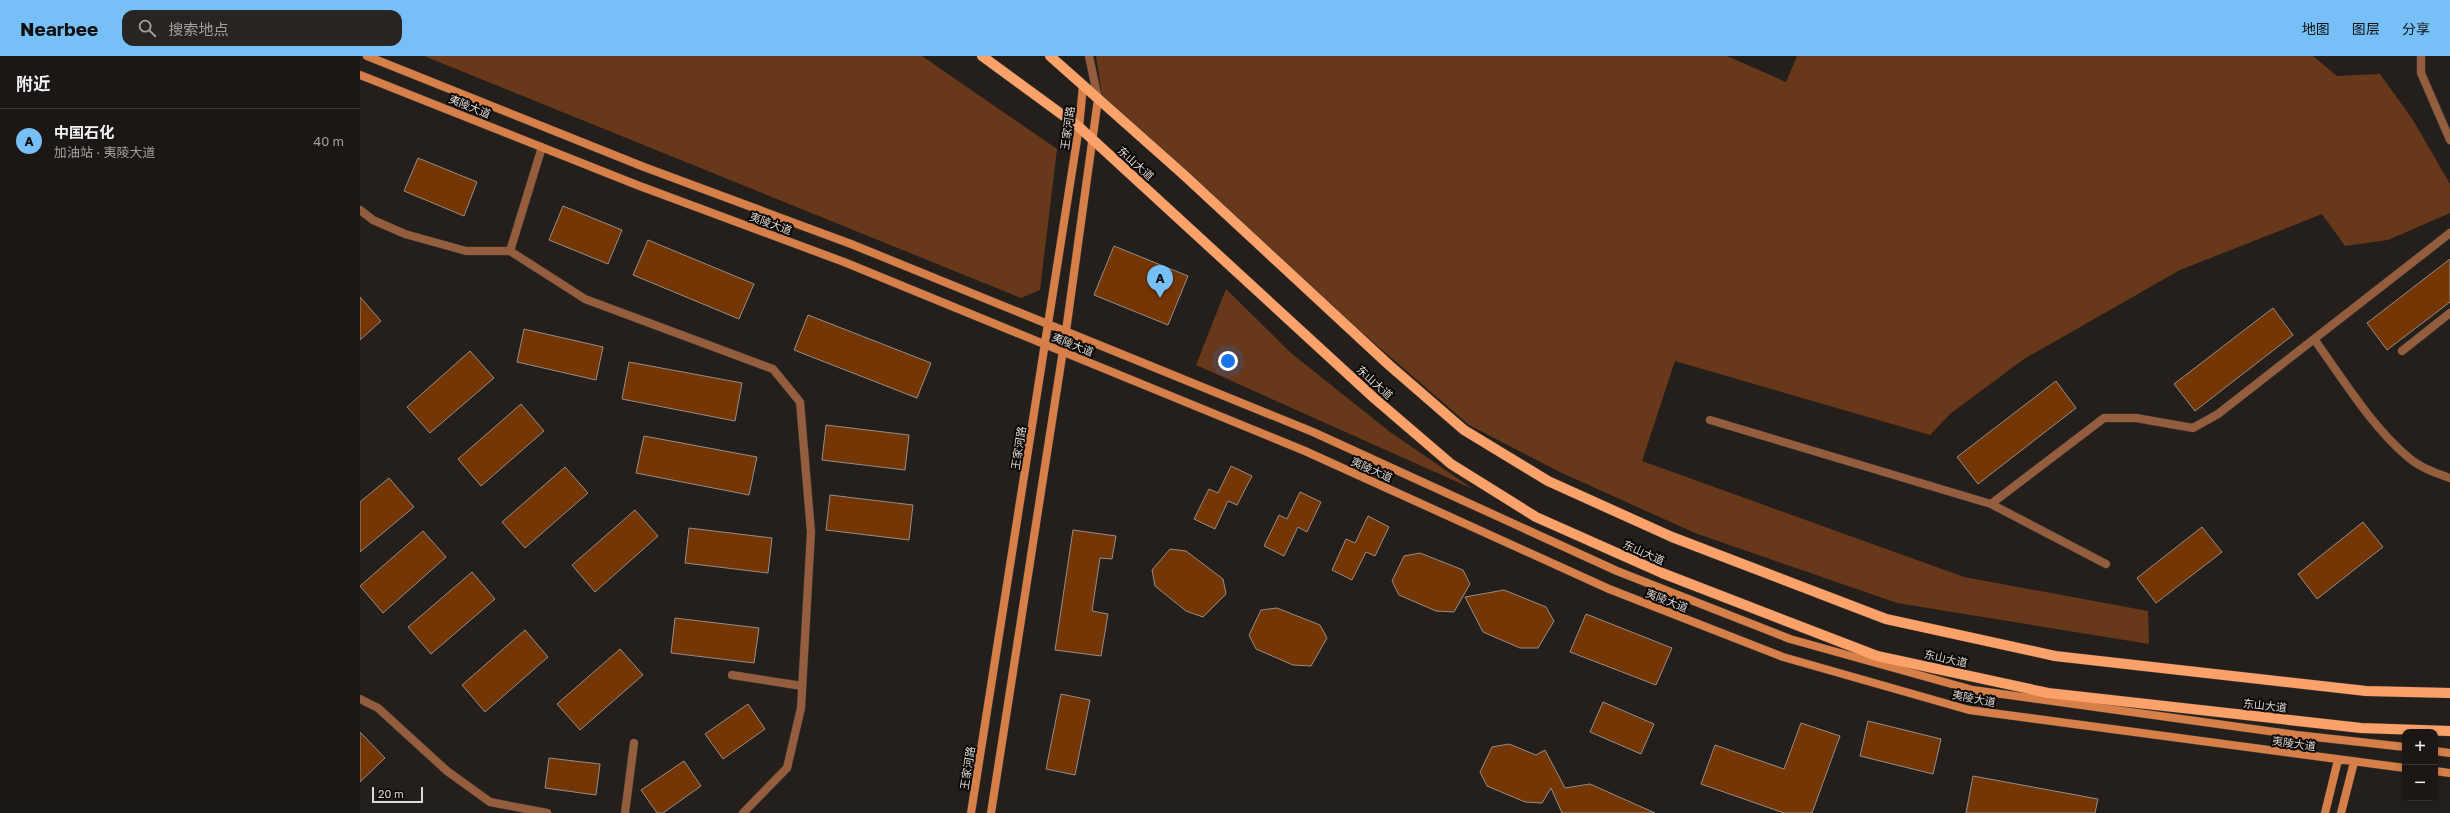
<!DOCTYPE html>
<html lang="zh">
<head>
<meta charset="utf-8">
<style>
	:root { --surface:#1c1715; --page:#292422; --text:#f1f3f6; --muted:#a09fa0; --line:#3a3634; --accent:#76c0f7 }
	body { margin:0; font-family:"Golos Text","Noto Sans SC",sans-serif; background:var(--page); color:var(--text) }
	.controls { position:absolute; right:12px; bottom:12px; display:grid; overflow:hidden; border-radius:8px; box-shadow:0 2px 6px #0003 }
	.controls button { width:36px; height:36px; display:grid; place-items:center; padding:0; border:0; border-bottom:1px solid var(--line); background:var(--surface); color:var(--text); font:20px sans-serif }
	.scale { position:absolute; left:12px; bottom:10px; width:51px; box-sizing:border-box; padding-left:4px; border:2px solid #ddd9d6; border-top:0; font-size:11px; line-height:14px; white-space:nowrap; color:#ddd9d6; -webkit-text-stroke:3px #0c0908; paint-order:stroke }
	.you { position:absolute; left:868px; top:305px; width:14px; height:14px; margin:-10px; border:3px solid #fff; border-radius:50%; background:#1a73e8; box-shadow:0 0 0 6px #1a73e833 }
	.badge { display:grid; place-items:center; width:26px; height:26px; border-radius:50%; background:var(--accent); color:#111; font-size:13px; font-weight:700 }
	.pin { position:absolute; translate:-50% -33px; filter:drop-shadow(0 1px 2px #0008) }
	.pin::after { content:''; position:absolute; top:21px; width:14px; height:12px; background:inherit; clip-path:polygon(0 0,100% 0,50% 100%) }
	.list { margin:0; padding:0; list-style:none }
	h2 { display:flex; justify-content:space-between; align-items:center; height:52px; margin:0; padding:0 16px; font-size:17px }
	h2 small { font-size:13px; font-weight:400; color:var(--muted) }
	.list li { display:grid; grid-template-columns:26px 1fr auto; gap:12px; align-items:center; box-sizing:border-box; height:64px; padding:0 16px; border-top:1px solid var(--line) }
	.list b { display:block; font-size:15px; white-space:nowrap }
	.list p { margin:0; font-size:13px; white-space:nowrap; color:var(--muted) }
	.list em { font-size:13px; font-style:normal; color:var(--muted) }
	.icon { flex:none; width:22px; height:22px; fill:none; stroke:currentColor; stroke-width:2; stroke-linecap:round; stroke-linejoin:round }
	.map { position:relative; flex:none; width:2090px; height:757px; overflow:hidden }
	header { display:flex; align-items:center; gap:24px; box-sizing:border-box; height:56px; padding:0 20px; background:var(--accent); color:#111 }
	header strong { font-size:19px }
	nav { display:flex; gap:22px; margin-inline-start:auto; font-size:14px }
	.search { width:280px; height:36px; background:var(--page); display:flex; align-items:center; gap:10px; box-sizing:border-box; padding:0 14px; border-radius:12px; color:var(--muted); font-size:15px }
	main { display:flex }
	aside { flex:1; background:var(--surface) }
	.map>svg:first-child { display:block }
	.green { fill:#68381a }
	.building { fill:#753605; stroke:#958d89 }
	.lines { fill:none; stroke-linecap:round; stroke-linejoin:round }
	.lane-casing { stroke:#3f3936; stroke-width:9 }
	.street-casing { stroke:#3f3936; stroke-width:9 }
	.secondary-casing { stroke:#3f3936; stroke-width:9 }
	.primary-casing { stroke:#3f3936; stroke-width:11 }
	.lane { stroke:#945d3d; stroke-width:8 }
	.street { stroke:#945d3d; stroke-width:8 }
	.secondary { stroke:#d67f48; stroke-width:8 }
	.primary { stroke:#fba16a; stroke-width:10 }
	.labels { text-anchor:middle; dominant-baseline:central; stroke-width:4; stroke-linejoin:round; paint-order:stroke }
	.street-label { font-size:11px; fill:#ddd9d6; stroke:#0c0908 }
</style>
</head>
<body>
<header>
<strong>Nearbee</strong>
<div class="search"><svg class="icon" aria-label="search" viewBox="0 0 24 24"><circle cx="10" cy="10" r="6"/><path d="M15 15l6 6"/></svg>搜索地点</div>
<nav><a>地图</a><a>图层</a><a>分享</a></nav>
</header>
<main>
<aside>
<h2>附近<small></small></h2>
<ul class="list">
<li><span class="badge">A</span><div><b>中国石化</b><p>加油站 · 夷陵大道</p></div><em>40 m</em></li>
</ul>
</aside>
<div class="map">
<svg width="2090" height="757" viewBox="0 0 2090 757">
	<rect width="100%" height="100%" fill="#251f1c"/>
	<path class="green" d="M64,0h498l135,93 -17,141 -19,8z
		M736,0h631l59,26 11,-26h516l24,20 43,-2 33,46 37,64v29l-62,27 -43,6 -23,-32 -142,56 -156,89 -74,55 -20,21 -255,-74 -33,100 322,116 184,34 1,33 -252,-41 -202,-70 -133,-60 -93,-48 -111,-96 -256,-233z
		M866,233l65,64 99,79 83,57 -277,-124z"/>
	<path class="building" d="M58,102l59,24 -13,34 -60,-25z
		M203,150l59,24 -14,34 -59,-24z
		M288,184l106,44 -15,35 -106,-44z
		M754,190l74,30 -20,49 -74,-30z
		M2090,203v43l-63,48 -20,-27z
		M0,241l21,24 -21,19z
		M1913,252l20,27 -98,76 -21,-27z
		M448,259l123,48 -14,35 -123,-48z
		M164,273l79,18 -7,33 -79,-18z
		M110,295l24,27 -64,55 -23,-26z
		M269,306l113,21 -7,38 -113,-22z
		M1696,325l20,27 -98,76 -21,-27z
		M161,348l23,27 -63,55 -23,-27z
		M466,369l83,10 -4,35 -83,-10z
		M284,380l113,21 -8,38 -113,-22z
		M871,410l21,10 -15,29 -9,-4 -13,28 -21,-10 15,-30 9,4z
		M205,411l23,26 -63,55 -23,-26z
		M29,422l25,29 -54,45v-50z
		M940,436l21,10 -14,30 -9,-5 -14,29 -20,-10 15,-31 8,4z
		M470,439l83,10 -4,35 -83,-10z
		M275,454l23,26 -63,56 -23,-27z
		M1008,460l21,11 -14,29 -9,-4 -14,28 -20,-10 14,-31 9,4z
		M2003,466l20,25 -66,52 -19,-25z
		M1842,471l20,25 -66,51 -19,-25z
		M329,472l83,10 -4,35 -83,-10z
		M713,474l43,6 -4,23 -12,-1 -8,53 16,3 -7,42 -46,-6z
		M63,475l23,26 -63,56 -23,-27z
		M810,493l16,2 37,28 3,15 -23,23 -17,-6 -31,-25 -3,-16z
		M1060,497l43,17 7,14 -16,28 -18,-1 -37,-16 -7,-14 12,-25z
		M112,516l23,27 -64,55 -23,-27z
		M1144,534l42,17 8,14 -16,27h-18l-37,-16 -18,-35z
		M917,552l43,17 7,13 -16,28 -18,-1 -37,-16 -7,-14 12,-25z
		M1226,558l86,34 -16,37 -86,-33z
		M315,562l84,10 -5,35 -83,-10z
		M165,574l23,27 -63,55 -23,-27z
		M260,593l23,26 -63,55 -23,-26z
		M701,638l29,6 -15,75 -29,-6z
		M1243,646l51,22 -13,30 -51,-22z
		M388,648l17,25 -42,30 -18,-25z
		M1508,665l73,18 -8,35 -73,-18z
		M1441,667l39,13 -28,77h-28l-83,-29 14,-39 69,24z
		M0,676l25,26 -25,24z
		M1149,688l27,11 9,-5 20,38 25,-4 65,29h-93l-11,-25 -9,15 -17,-1 -38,-16 -7,-14 12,-25z
		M189,702l51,6 -4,31 -51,-7z
		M324,705l17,25 -38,27h-6l-16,-23z
		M1613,720l125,23 -3,14h-129z"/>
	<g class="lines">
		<defs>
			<path id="lane" d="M729,0l9,43
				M2061,0v17l29,67
				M0,154l13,10 32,14 61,17h44l75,48 188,70 27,33 11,130 -10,176 -14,60 -44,45
				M1954,283c29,40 57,87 95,119 12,10 27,15 41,20
				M2042,295l48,-38
				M1350,364l281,84 115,60
				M1631,448l113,-86h32l57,10 25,-14 232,-181
				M372,619l70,11
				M0,643l18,9 69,63 43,31 57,11
				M265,757l9,-70"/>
			<path id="street" d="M150,195l32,-104"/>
			<path id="secondary" d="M7,0l277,111 207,77 462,188 304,139 173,68 183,51 324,45 108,12
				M0,19l277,110 207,77 461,189 304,138 174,68 186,53 436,58
				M2075,695l15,2
				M2075,715l15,2
				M611,757l108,-686 4,-41
				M631,757l75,-482 32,-232
				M1965,757l13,-53
				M1981,757l13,-51"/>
			<path id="primary" d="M622,0l97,71 295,271 77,66 85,53 126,56 215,83 171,37 313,35 89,3
				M690,0l134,119 205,190 75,65 84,51 124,56 214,82 169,37 311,35 84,2"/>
		</defs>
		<use href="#lane" class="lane-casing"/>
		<use href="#street" class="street-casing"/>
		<use href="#secondary" class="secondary-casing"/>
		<use href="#primary" class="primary-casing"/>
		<use href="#lane" class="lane"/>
		<use href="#street" class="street"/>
		<use href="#secondary" class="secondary"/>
		<use href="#primary" class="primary"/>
	</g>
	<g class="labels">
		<g class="street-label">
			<text transform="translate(110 50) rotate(22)">夷陵大道</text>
			<text transform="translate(707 72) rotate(-82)">王家河路</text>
			<text transform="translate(776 107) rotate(42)">东山大道</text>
			<text transform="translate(411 167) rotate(20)">夷陵大道</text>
			<text transform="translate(713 288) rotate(22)">夷陵大道</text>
			<text transform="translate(1015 326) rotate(42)">东山大道</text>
			<text transform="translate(658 392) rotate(-81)">王家河路</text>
			<text transform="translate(1012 413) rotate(24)">夷陵大道</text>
			<text transform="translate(1284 496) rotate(24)">东山大道</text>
			<text transform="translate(1307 544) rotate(21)">夷陵大道</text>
			<text transform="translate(1586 602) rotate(12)">东山大道</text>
			<text transform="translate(1614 642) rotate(11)">夷陵大道</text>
			<text transform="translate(1905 649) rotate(6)">东山大道</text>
			<text transform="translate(1934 687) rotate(8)">夷陵大道</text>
			<text transform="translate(607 712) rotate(-81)">王家河路</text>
		</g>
	</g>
</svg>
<div class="controls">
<button>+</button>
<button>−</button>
</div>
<div class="scale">20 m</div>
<div class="you"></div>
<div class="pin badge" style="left:800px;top:242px">A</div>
</div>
</main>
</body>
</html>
